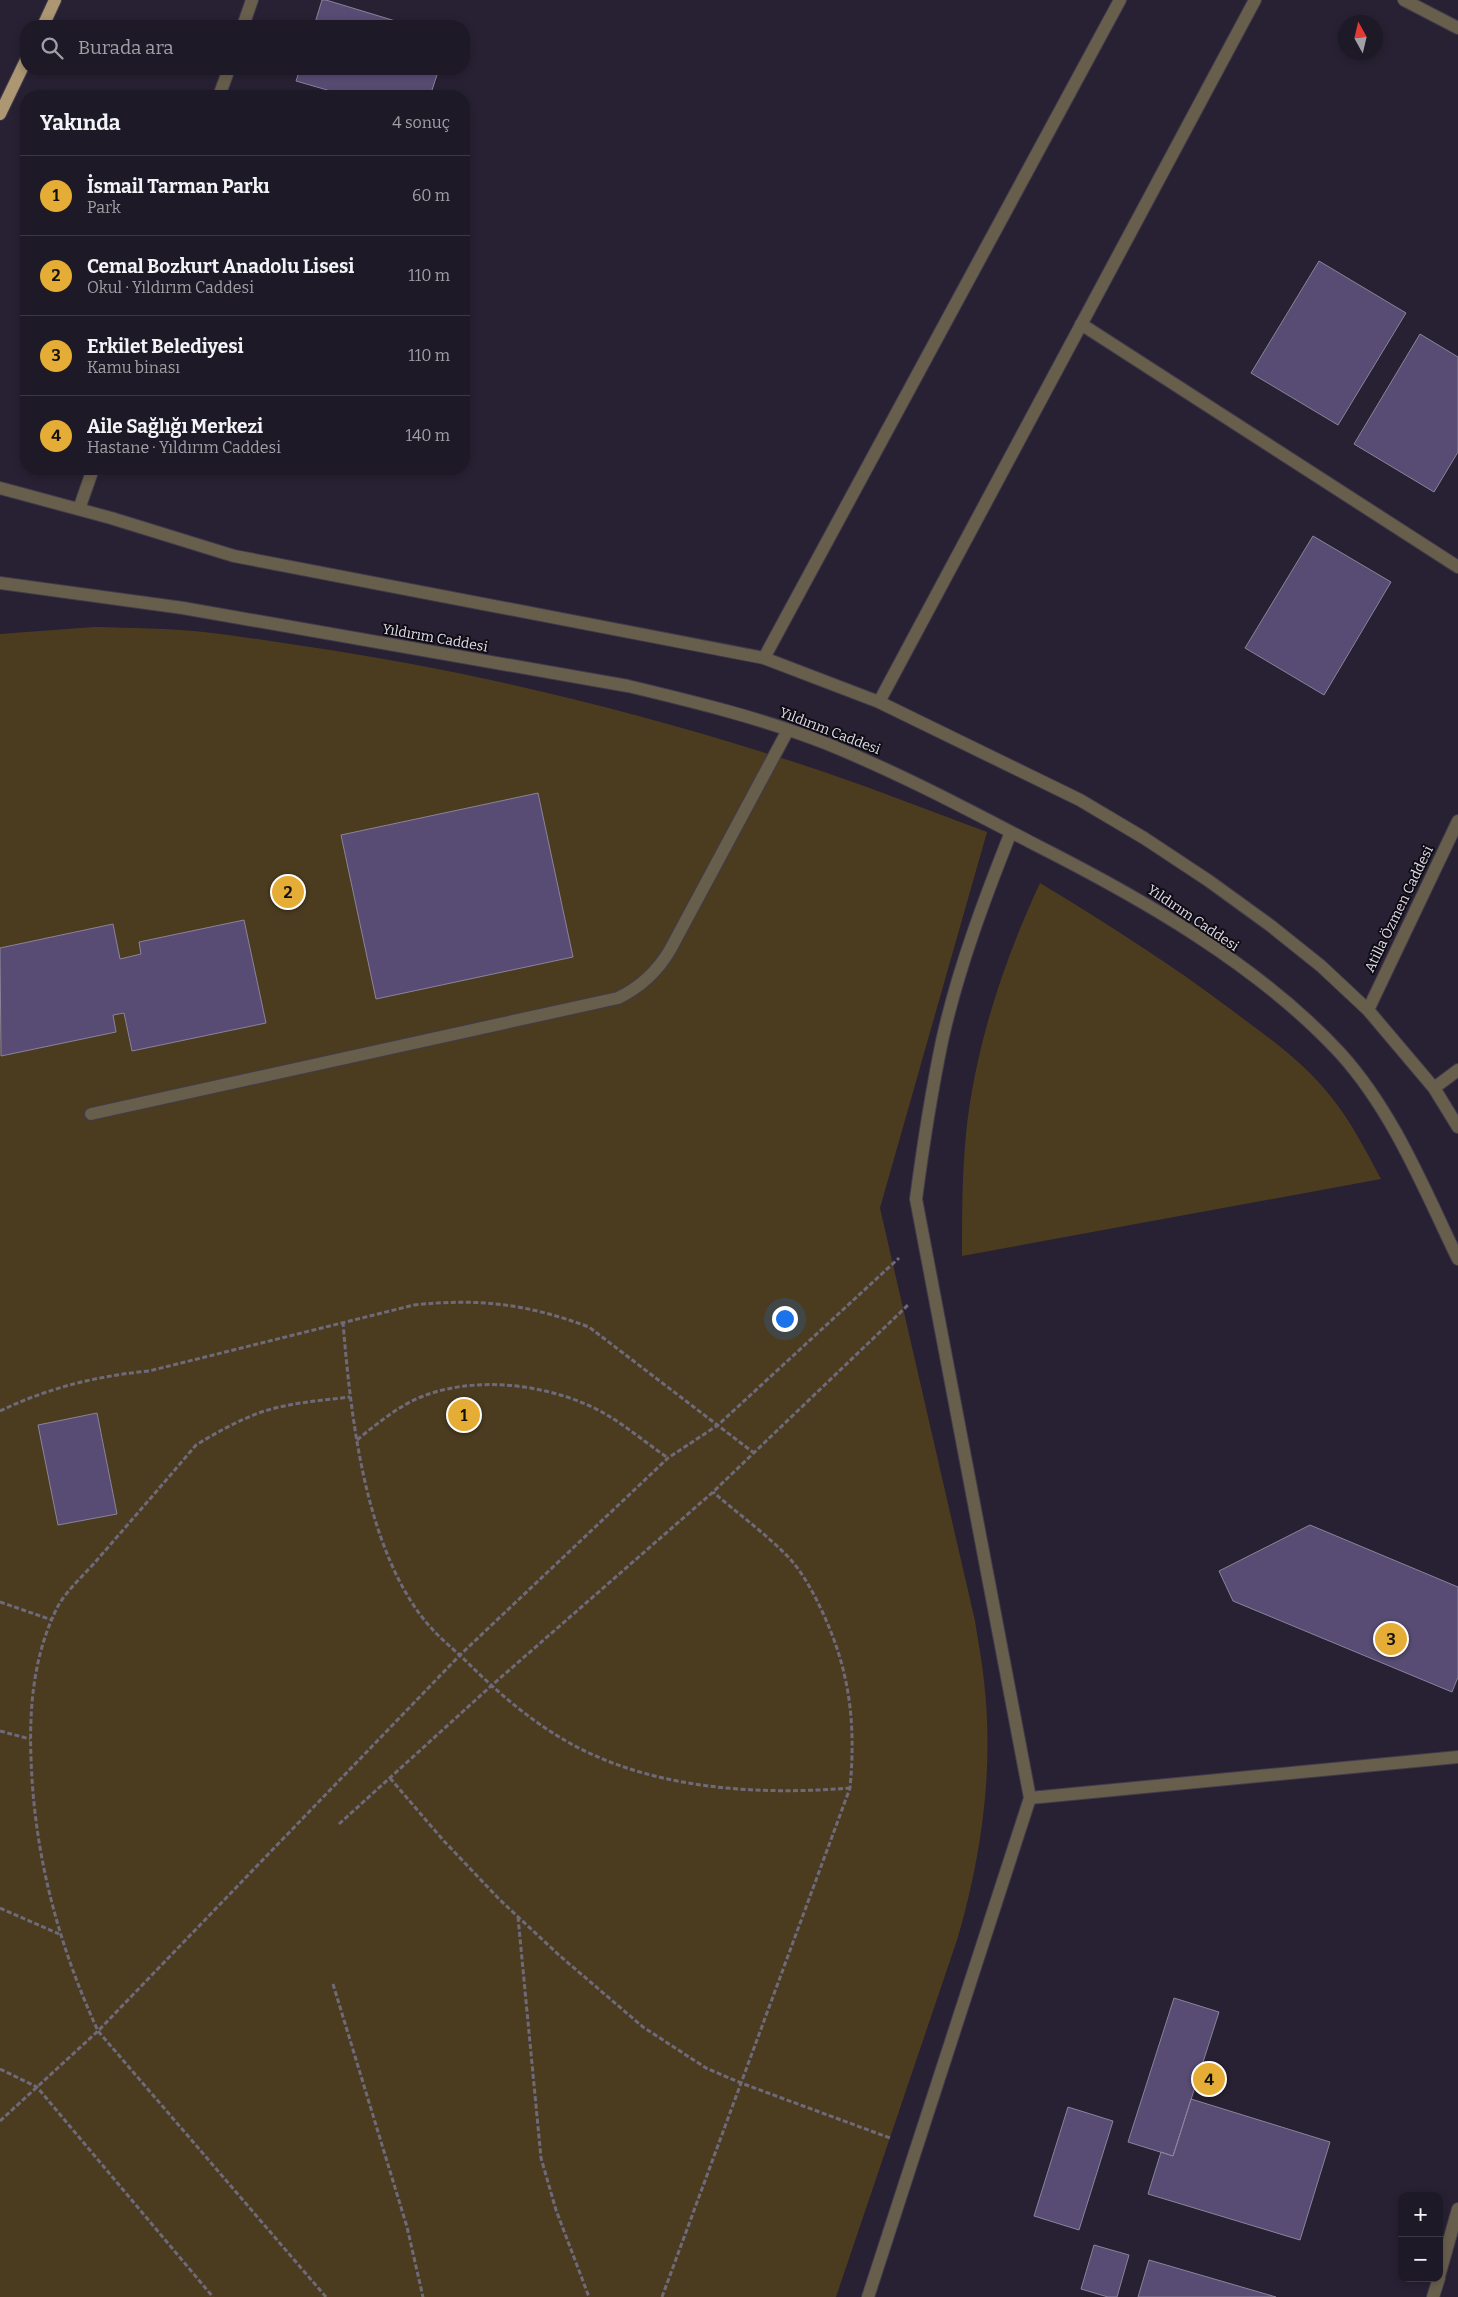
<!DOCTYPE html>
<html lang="tr">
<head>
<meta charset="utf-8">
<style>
	:root { --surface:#1d1926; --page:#2a2632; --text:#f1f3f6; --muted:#a0a0a7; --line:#3b3843; --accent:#e5ad35 }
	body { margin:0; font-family:Bitter,serif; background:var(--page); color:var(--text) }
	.controls { position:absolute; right:15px; bottom:15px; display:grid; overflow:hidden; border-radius:10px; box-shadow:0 2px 8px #0003 }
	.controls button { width:45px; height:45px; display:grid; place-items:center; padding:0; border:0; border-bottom:1px solid var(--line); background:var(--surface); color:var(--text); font:25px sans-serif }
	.compass { position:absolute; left:1338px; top:15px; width:45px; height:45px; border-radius:50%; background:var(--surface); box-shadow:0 2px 8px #0003; rotate:352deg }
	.you { position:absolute; left:784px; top:1318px; width:18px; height:18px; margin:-12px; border:4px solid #fff; border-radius:50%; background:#1a73e8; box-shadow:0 0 0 8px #1a73e833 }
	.badge { display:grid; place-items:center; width:32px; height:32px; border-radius:50%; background:var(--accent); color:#111; font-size:16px; font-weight:700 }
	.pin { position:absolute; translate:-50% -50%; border:2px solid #fff; box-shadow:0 1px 5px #0006 }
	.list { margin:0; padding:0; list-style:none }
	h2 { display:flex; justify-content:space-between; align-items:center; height:65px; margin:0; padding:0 20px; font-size:21px }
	h2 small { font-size:16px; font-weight:400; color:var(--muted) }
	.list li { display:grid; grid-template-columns:32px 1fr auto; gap:15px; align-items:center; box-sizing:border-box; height:80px; padding:0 20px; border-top:1px solid var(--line) }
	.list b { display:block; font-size:19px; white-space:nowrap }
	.list p { margin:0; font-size:16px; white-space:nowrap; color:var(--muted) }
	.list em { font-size:16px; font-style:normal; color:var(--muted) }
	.icon { flex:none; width:28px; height:28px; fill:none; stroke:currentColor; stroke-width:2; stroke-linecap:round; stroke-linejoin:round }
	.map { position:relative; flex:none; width:1458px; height:2297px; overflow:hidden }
	.search { position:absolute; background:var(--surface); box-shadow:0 2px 8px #0003; left:20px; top:20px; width:450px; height:55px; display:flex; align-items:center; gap:12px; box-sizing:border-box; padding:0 18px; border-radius:20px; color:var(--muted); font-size:19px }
	.panel { position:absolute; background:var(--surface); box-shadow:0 2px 8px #0003; left:20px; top:90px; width:450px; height:385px; border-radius:20px }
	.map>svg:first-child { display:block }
	.green { fill:#4b3c20 }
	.building { fill:#584c74; stroke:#8a849a }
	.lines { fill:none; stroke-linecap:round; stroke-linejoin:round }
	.minor-casing { stroke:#413b4c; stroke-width:14 }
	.major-casing { stroke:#413b4c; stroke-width:14 }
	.path { stroke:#6f6a7a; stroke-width:3; stroke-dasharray:5 2.5; stroke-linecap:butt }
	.minor { stroke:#685e4c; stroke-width:12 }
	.major { stroke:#ac9772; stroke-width:12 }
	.labels { text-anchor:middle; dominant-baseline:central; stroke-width:4; stroke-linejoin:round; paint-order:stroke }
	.street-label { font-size:14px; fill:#e0dde9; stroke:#0f0c14 }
</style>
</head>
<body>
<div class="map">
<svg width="1458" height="2297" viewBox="0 0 1458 2297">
	<rect width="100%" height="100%" fill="#272133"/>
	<path class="green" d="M94,627c37,1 74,1 110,5 36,4 71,10 106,15 163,24 324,64 481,114 66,21 131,47 196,71l-107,376 95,413c3,20 7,40 9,60 10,87 -2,173 -26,256l-122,360h-836v-1663z
		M1040,883c66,40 131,81 193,128 36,27 71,51 99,87 20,25 34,53 49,81l-419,77c0,-40 0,-81 4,-122 9,-87 37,-171 74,-251z"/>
	<path class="building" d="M322,0h4l86,26h-98z
		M300,69h139l-9,27h-82l-52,-15z
		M1319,261l87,52 -68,112 -87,-52z
		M1420,334l38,23v95l-24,40 -80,-48z
		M1313,536l78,46 -67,113 -79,-47z
		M538,793l35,164 -197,42 -35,-164z
		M244,920l22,103 -134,28 -8,-38 -11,2 3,17 -115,24 -1,-108 113,-24 7,35 21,-5 -2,-12z
		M97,1413l20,101 -59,11 -20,-100z
		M1310,1525l148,62v90l-6,15 -219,-91 -14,-30z
		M1174,1998l45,14 -46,144 -45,-14z
		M1191,2099l139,43 -30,98 -152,-46 13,-42 12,4z
		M1068,2107l45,14 -34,109 -45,-14z
		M1094,2245l35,10 -12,42h-9l-27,-8z
		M1149,2260l127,37h-138z"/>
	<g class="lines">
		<defs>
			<path id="minor" d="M1404,0l54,28
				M243,26l9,-26
				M219,96l10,-27
				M1081,324l377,243
				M0,488l111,30 123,38 530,102 115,44 201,98 64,38 65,43 62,45 50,40 47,44 66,78 24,39
				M79,509l14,-40
				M0,583l183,25 445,78c67,16 133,32 197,57 72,29 140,65 209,101 107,54 225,121 307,210 53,59 83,135 117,205
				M764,658l356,-658
				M879,702l376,-702
				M1368,1010l90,-189
				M1434,1088l24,-18
				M91,1114l527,-116c23,-11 39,-26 52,-48l118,-220
				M1030,1798l428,-41
				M1439,2276l19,-67
				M868,2297l162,-499 -114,-599c7,-53 15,-105 26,-158 16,-72 42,-141 69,-209
				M1433,2297l6,-19"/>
			<path id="major" d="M43,26l12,-26
				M0,114l26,-54"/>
		</defs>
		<use href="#minor" class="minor-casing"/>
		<use href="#major" class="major-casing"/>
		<path class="path" d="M343,1322c6,75 16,164 45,234 10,25 26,54 45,74 11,12 24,22 35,33 35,35 76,69 121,90 79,37 175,42 261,35
			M0,1411c48,-23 96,-35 149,-40l265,-66c66,-7 113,-1 175,22l165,126
			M357,1440c17,-14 33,-27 53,-38 58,-30 147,-19 202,16 19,12 37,27 56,40
			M0,1602l52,18
			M0,1731l30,8
			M390,1778l53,62 57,60 60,56 83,71 63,41 35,15 149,55
			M339,1824l152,-138 222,-194 195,-187
			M0,1908l59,26
			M518,1917l23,241 15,52 33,87
			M333,1984l74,243 16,70
			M0,2069l37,18 176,210
			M0,2121l98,-90 362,-376 208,-197 50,-33 181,-167
			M326,2297l-228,-266c-40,-87 -64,-177 -67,-273 -2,-52 3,-105 27,-152 9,-16 27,-32 39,-46 33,-38 66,-76 99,-115 18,-11 36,-21 55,-29 31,-13 66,-15 99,-19
			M662,2297l188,-509c6,-65 0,-117 -28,-177 -8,-17 -19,-38 -32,-52 -21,-23 -53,-46 -77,-67"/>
		<use href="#minor" class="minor"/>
		<use href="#major" class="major"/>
	</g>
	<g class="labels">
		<g class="street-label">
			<text transform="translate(435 638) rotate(10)">Yıldırım Caddesi</text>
			<text transform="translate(830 731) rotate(21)">Yıldırım Caddesi</text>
			<text transform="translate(1399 909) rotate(-64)">Atilla Özmen Caddesi</text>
			<text transform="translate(1193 918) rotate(34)">Yıldırım Caddesi</text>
		</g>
	</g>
</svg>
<div class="controls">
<button>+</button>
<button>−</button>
</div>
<svg class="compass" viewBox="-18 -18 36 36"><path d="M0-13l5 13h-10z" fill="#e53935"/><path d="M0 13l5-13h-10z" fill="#a0a0a7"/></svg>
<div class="you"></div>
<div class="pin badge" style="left:464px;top:1415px">1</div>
<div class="pin badge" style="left:288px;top:892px">2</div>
<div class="pin badge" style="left:1391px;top:1639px">3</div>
<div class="pin badge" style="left:1209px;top:2079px">4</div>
<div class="search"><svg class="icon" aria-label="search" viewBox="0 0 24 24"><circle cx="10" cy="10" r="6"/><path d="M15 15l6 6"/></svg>Burada ara</div>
<section class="panel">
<h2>Yakında<small>4 sonuç</small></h2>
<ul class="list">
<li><span class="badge">1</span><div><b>İsmail Tarman Parkı</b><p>Park</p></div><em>60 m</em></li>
<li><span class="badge">2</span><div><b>Cemal Bozkurt Anadolu Lisesi</b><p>Okul · Yıldırım Caddesi</p></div><em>110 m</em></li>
<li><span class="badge">3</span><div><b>Erkilet Belediyesi</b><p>Kamu binası</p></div><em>110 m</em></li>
<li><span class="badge">4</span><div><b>Aile Sağlığı Merkezi</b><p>Hastane · Yıldırım Caddesi</p></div><em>140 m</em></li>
</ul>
</section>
</div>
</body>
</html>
